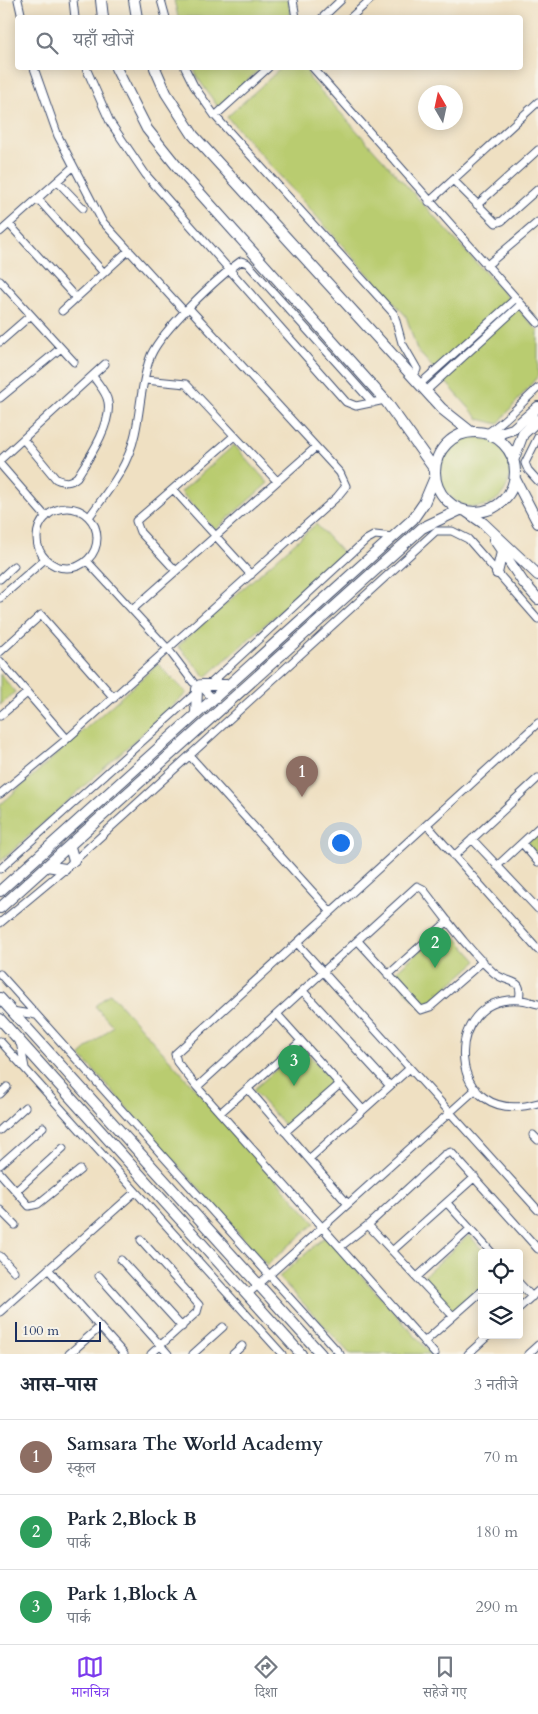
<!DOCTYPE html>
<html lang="hi">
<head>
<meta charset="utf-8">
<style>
	:root { --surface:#fff; --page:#f2f2f3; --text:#1f2937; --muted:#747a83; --line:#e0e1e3; --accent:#7c3aed }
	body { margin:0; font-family:Cardo,"Noto Serif Devanagari",serif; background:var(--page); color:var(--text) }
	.controls { position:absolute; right:15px; bottom:15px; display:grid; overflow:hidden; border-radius:5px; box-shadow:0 2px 12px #0003 }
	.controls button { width:45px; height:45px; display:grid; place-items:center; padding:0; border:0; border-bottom:1px solid var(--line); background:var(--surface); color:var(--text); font:25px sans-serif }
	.compass { position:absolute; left:418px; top:85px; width:45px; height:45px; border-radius:50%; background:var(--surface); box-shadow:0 2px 12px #0003; rotate:351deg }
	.scale { position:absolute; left:15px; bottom:12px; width:86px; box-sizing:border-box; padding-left:5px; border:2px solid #1b2f5e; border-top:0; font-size:14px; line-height:18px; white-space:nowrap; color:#1b2f5e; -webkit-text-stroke:4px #f7f3e8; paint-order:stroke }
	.you { position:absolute; left:340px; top:842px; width:18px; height:18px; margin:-12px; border:4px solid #fff; border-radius:50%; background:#1a73e8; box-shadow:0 0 0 8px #1a73e833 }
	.badge { display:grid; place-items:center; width:32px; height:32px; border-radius:50%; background:var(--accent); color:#fff; font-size:16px; font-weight:700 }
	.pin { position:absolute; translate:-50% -41px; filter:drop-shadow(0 1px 2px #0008) }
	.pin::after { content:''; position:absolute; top:26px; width:18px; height:15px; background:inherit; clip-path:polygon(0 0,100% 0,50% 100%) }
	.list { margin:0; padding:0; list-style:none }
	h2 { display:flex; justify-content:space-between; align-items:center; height:65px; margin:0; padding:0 20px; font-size:21px }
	h2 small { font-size:16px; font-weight:400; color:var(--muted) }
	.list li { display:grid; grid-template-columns:32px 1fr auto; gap:15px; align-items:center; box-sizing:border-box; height:75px; padding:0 20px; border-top:1px solid var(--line) }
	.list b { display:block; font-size:19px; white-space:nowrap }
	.list p { margin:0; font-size:16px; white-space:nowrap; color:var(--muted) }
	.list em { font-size:16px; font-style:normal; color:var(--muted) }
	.icon { flex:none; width:28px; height:28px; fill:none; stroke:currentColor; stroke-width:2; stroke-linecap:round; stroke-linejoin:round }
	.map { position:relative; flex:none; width:538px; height:1354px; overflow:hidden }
	.search { position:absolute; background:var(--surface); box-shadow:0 2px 12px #0003; left:15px; right:15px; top:15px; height:55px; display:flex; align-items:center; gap:12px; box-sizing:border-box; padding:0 18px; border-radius:5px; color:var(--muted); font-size:19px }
	.sheet { height:290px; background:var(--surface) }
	nav { display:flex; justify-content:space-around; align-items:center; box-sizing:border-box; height:70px; border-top:1px solid var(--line); background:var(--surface); font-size:14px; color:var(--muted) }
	nav a { display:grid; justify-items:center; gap:2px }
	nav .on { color:var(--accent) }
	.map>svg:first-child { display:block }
	.green { fill:#b9cc70; stroke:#6a7e67 }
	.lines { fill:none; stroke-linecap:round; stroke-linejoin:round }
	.street-casing { stroke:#3b4a6d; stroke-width:9 }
	.secondary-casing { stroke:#3b4a6d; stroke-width:12 }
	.street { stroke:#fff; stroke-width:7 }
	.secondary { stroke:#fff; stroke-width:10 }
</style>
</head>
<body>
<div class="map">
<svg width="538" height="1354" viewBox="0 0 538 1354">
	<rect width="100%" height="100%" fill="#f7f3e8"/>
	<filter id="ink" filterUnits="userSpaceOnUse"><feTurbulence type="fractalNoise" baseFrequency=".02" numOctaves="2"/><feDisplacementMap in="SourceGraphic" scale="10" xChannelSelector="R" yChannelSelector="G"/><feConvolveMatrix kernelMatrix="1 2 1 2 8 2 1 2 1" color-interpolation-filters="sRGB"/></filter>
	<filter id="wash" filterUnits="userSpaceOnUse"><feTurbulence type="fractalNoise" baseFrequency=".0096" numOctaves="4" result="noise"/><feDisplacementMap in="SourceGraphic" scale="20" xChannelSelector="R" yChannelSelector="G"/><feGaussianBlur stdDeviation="1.12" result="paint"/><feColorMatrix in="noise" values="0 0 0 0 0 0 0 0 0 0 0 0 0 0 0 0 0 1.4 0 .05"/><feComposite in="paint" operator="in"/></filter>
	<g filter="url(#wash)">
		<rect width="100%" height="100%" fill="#efe0c2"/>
		<path class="green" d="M174,0h114l3,17h-113z
			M194,68h67l-43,39 -21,-30z
			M281,68h25l4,11 228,252v45l-40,48 -19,-5 -62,-69 -11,-34 -179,-199z
			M440 472a35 35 0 1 1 70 0a35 35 0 1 1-70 0Z
			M234,445l34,38 -53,47 -34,-38z
			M316,524l28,30 -138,123 -28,-31z
			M158,664l29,29 -187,169v-57z
			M0,674l15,18 -15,13z
			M538,833v22l-11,-12z
			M447,927l30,34 -55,48 -30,-34z
			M110,993l205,230 -48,42 -187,-210 33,-29 -18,-20z
			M302,1047l32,36 -49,43 -32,-36z
			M469,1235l16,18h-3v33l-29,26 -31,-34z
			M326,1236l105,118h-81l-71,-77z"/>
	</g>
	<g filter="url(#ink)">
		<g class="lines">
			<defs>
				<path id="street" d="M18,0l4,18
					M73,0l2,18
					M161,0l5,18
					M293,0l3,18
					M322,18l19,-18
					M350,18l20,-18
					M34,68l24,68 44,85 83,91
					M86,68l24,54 36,53 200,227 10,4 29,-6
					M185,68l9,18 21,30 179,198 8,29 15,26 -3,7
					M313,68l225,255
					M215,116l53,-48
					M453,180l43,43 6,-2 36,-32
					M58,182l25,26
					M38,199l66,74
					M429,202l109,-100
					M477,205l61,-55
					M9,224l67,74
					M0,232l73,-65
					M486,266l52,-44
					M0,281l74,81
					M62,311l67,-61
					M0,342l31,-27
					M145,380l41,4 91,97
					M420,384l95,-85
					M426,391l94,-86
					M0,398l61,-50
					M486,434c21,-14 34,-30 52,-46
					M538,437l-13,26 3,7 10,11
					M23,439l33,40c9,4 14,4 21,-2 12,-19 35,-52 31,-75 -1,-9 -10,-18 -15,-26
					M0,460l105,-96
					M0,464l46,53
					M174,490l77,85
					M37 538a30 30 0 1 1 60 0a30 30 0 1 1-60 0Z
					M89,517c19,-26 39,-50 46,-83 6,-26 6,-54 16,-79 12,-26 66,-77 90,-94l6,2 126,140
					M87,561l81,88 25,33
					M176,571l-36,-39 -4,-11 98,-85
					M0,579l14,-13
					M0,598l45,-39
					M132,610l184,-163
					M0,652l41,-37 73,83
					M0,661l67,78
					M199,684l14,15
					M210,684l156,-144 9,-5 18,2
					M0,716l27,-23
					M190,756l140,155
					M0,794l67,-55 270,-242 9,-11 -6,-13 -151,-165
					M428,826l110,124
					M472,839l66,70
					M522,843l16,19
					M454,856l84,-78
					M497,866l41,-38
					M0,869l196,-176
					M0,923l65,-54 371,-338h16l16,8 70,80
					M358,941l63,69 9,-3 53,-46
					M297,943l241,267
					M0,974l340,380
					M388,975l60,-54
					M303,991l87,95
					M538,1004c-6,-1 -12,-4 -18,-4 -80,-7 -76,131 18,103
					M12,1011l24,4
					M277,1014l86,96
					M0,1041l282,313
					M20,1042l5,26
					M197,1087l220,-201 6,3c22,28 44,60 71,84 14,12 30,3 25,27
					M248,1089l99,114
					M0,1094l7,-7
					M220,1113l81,-72
					M0,1130l25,-23
					M285,1132l55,-48
					M533,1135l5,5
					M309,1159l101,-91
					M0,1165l43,-38
					M0,1173l29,33 9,-2 42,-34
					M16,1191l47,-43
					M447,1203l45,50
					M0,1210l15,15
					M368,1225l85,91
					M141,1240l58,65 -2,7 -46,42
					M340,1247l28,-22 76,-70 7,-3 87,97
					M392,1251l83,-74
					M0,1256l14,15
					M121,1260l61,67
					M48,1269l76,85
					M99,1276l69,78
					M417,1277l53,-48
					M519,1283l13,14
					M248,1294l228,-205
					M519,1308l19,-17
					M0,1312l135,-120
					M424,1342l58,-51
					M69,1354l31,-27
					M193,1354l30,-27
					M233,1354l9,-8
					M435,1354l-238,-267 -20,-25 -2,-8 363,-331
					M468,1354l21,-19
					M528,1354l10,-9"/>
				<path id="secondary" d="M101,0l2,18
					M134,0l3,18
					M116,68l31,61 36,45 202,226 50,70
					M155,68l11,25 27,42 249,274 29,23
					M435 472a40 40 0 1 1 80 0a40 40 0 1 1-80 0Z
					M491,436l22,-7 25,-22
					M513,461l10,-27 15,-14
					M515,479l23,44
					M467,512l16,11 55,52
					M494,539l29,43 15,17
					M497,573l5,-21
					M202,685h27
					M196,714l1,-25
					M70,847l4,14
					M47,866l18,3
					M0,891l413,-372 11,-16 11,-26
					M0,908l422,-380 38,-18
					M0,998l321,356
					M0,1019l301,335"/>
			</defs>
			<use href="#street" class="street-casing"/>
			<use href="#secondary" class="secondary-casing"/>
			<use href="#street" class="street"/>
			<use href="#secondary" class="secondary"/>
		</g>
	</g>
</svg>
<div class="controls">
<button><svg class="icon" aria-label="locate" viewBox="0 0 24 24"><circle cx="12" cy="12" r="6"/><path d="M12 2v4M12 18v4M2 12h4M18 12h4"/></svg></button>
<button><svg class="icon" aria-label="layers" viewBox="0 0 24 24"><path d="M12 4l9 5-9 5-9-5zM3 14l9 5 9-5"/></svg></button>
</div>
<svg class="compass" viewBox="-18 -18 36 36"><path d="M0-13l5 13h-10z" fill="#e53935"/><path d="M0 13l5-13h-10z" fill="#747a83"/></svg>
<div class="scale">100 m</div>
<div class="you"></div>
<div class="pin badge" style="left:302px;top:797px;background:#8d6e63">1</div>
<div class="pin badge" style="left:435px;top:968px;background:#2e9e5b">2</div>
<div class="pin badge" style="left:294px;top:1086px;background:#2e9e5b">3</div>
<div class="search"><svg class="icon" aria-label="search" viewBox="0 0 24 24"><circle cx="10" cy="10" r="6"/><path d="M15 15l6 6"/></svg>यहाँ खोजें</div>
</div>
<section class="sheet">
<h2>आस-पास<small>3 नतीजे</small></h2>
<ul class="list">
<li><span class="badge" style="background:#8d6e63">1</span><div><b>Samsara The World Academy</b><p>स्कूल</p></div><em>70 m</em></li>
<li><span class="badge" style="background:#2e9e5b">2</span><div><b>Park 2,Block B</b><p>पार्क</p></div><em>180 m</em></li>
<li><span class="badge" style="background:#2e9e5b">3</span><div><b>Park 1,Block A</b><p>पार्क</p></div><em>290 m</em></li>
</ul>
</section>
<nav>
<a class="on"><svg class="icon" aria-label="map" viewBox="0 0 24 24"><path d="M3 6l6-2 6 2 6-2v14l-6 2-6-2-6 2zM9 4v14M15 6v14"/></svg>मानचित्र</a>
<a><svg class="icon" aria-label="directions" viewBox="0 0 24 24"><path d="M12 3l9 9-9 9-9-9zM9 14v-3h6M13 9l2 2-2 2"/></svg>दिशा</a>
<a><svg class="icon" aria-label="saved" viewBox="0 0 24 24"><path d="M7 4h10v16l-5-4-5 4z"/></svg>सहेजे गए</a>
</nav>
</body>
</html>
